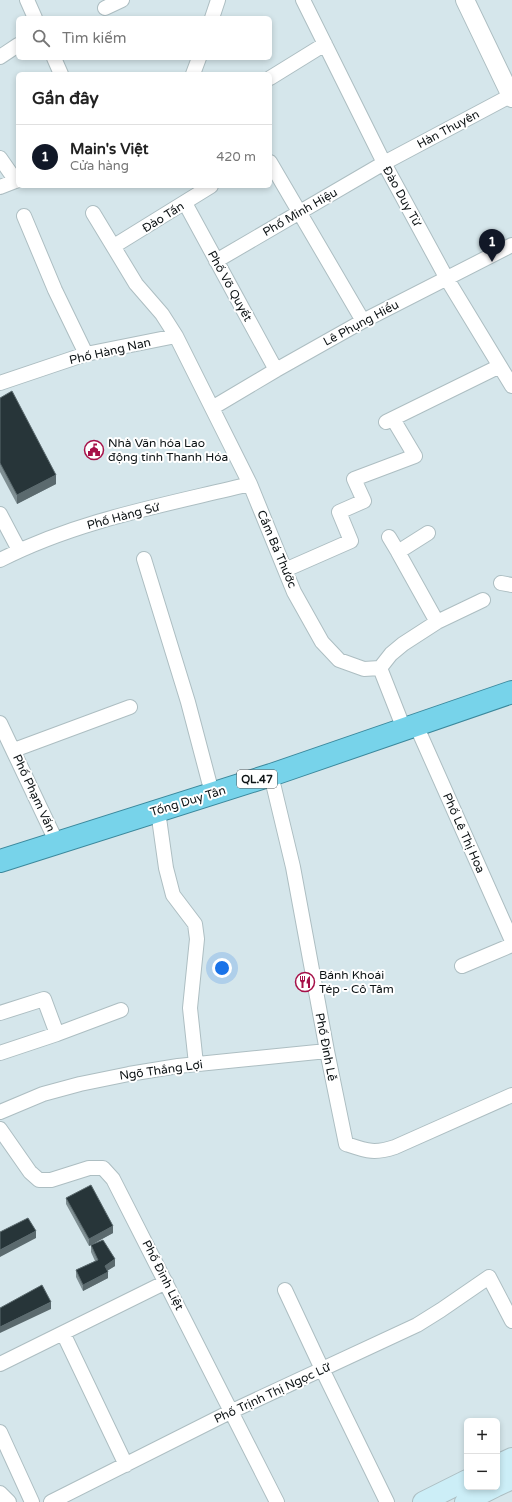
<!DOCTYPE html>
<html lang="vi">
<head>
<meta charset="utf-8">
<style>
	:root { --surface:#fff; --page:#f6f6f6; --text:#222; --muted:#767676; --line:#e0e0e0; --accent:#111827 }
	body { margin:0; font-family:"Varela Round",sans-serif; background:var(--page); color:var(--text) }
	.controls { position:absolute; right:12px; bottom:12px; display:grid; overflow:hidden; border-radius:6px; box-shadow:0 2px 6px #0003 }
	.controls button { width:36px; height:36px; display:grid; place-items:center; padding:0; border:0; border-bottom:1px solid var(--line); background:var(--surface); color:var(--text); font:20px sans-serif }
	.you { position:absolute; left:222px; top:968px; width:14px; height:14px; margin:-10px; border:3px solid #fff; border-radius:50%; background:#1a73e8; box-shadow:0 0 0 6px #1a73e833 }
	.badge { display:grid; place-items:center; width:26px; height:26px; border-radius:50%; background:var(--accent); color:#fff; font-size:13px; font-weight:700 }
	.pin { position:absolute; translate:-50% -33px; filter:drop-shadow(0 1px 2px #0008) }
	.pin::after { content:''; position:absolute; top:21px; width:14px; height:12px; background:inherit; clip-path:polygon(0 0,100% 0,50% 100%) }
	.list { margin:0; padding:0; list-style:none }
	h2 { display:flex; justify-content:space-between; align-items:center; height:52px; margin:0; padding:0 16px; font-size:17px }
	h2 small { font-size:13px; font-weight:400; color:var(--muted) }
	.list li { display:grid; grid-template-columns:26px 1fr auto; gap:12px; align-items:center; box-sizing:border-box; height:64px; padding:0 16px; border-top:1px solid var(--line) }
	.list b { display:block; font-size:15px; white-space:nowrap }
	.list p { margin:0; font-size:13px; white-space:nowrap; color:var(--muted) }
	.list em { font-size:13px; font-style:normal; color:var(--muted) }
	.icon { flex:none; width:22px; height:22px; fill:none; stroke:currentColor; stroke-width:2; stroke-linecap:round; stroke-linejoin:round }
	.map { position:relative; flex:none; width:512px; height:1502px; overflow:hidden }
	.search { position:absolute; background:var(--surface); box-shadow:0 2px 6px #0003; left:16px; top:16px; width:256px; height:44px; display:flex; align-items:center; gap:10px; box-sizing:border-box; padding:0 14px; border-radius:6px; color:var(--muted); font-size:15px }
	.panel { position:absolute; background:var(--surface); box-shadow:0 2px 6px #0003; left:16px; top:72px; width:256px; height:116px; border-radius:6px }
	.map>svg:first-child { display:block }
	.lines { fill:none; stroke-linecap:round; stroke-linejoin:round }
	.minor-casing { stroke:#adbec2; stroke-width:16 }
	.tertiary-casing { stroke:#adbec2; stroke-width:20 }
	.secondary-casing { stroke:#adbec2; stroke-width:22 }
	.trunk-casing { stroke:#3b889c; stroke-width:24 }
	.minor { stroke:#fff; stroke-width:14 }
	.tertiary { stroke:#fff; stroke-width:18 }
	.secondary { stroke:#cceef7; stroke-width:20 }
	.trunk { stroke:#77d3ea; stroke-width:22 }
	.wall { fill:#7e8e92 }
	.shaded-wall { fill:#5b6a6e }
	.building { fill:#273539; stroke:#5b6a6e }
	.labels { text-anchor:middle; dominant-baseline:central; stroke-width:4; stroke-linejoin:round; paint-order:stroke }
	.shield { fill:#fff; stroke:#55595a; stroke-width:1 }
	.shield-label { font-size:11px; font-weight:bold; fill:#0c1214 }
	.street-label { font-size:12px; fill:#0c1214; stroke:#fff }
	.poi-label { font-size:12px; fill:#0c1214; stroke:#fff; text-anchor:start }
</style>
</head>
<body>
<div class="map">
<svg width="512" height="1502" viewBox="0 0 512 1502">
	<rect width="100%" height="100%" fill="#d5e6eb"/>
	<g class="lines">
		<defs>
			<path id="minor" d="M27,0l8,18
				M303,0l81,163 63,116 65,107
				M105,8l17,-8
				M212,18l6,-18
				M0,57l18,-12
				M54,58l7,16
				M193,74l6,-16
				M270,78l55,-34
				M0,158l16,23
				M270,162l93,159
				M0,187l18,-7
				M185,203l91,167
				M93,213l43,71 26,30 14,22 74,148 44,108 28,50 17,18 25,9 16,-1
				M24,216l31,74 31,64
				M114,246l97,-60
				M216,261l168,-98 128,-68
				M0,383l86,-29 90,-18
				M212,408l64,-38 87,-49 149,-76
				M386,422l114,-56
				M0,514l19,36
				M428,533l-30,19 39,70
				M389,537l9,15
				M144,559l44,143 24,91
				M0,560c78,-40 165,-55 250,-76
				M285,570l66,-29 -12,-29 25,-11 -10,-22 61,-23 -22,-37
				M501,583l11,2
				M380,668l11,-14 12,-10 34,-22 46,-22
				M380,668l24,61
				M0,723l57,120
				M416,725l96,216
				M14,750l116,-43
				M271,775l22,92 34,184 19,93c21,7 28,10 49,3l117,-52
				M158,811l8,57 7,27 22,29 2,15 -7,69 6,56
				M462,966l50,-21
				M0,1013l44,-14 13,35
				M0,1053l57,-19 64,-24
				M0,1112l43,-18 37,-10 49,-10 49,-8 149,-15
				M0,1129l30,43 9,8h12l38,-12h14l10,11 164,323
				M285,1290l37,79 65,133
				M63,1333l63,132
				M0,1364l166,-82
				M0,1432l32,70
				M0,1493l9,9
				M51,1502l179,-90 187,-87 24,-15 48,-33 23,44"/>
			<path id="tertiary" d="M465,0l47,98"/>
			<path id="secondary" d="M497,1465l15,-7
				M497,1486l15,-7
				M423,1502l44,-22
				M465,1502l30,-15"/>
			<path id="trunk" d="M0,861l271,-86 241,-83"/>
		</defs>
		<use href="#minor" class="minor-casing"/>
		<use href="#tertiary" class="tertiary-casing"/>
		<use href="#secondary" class="secondary-casing"/>
		<use href="#trunk" class="trunk-casing"/>
		<use href="#minor" class="minor"/>
		<use href="#tertiary" class="tertiary"/>
		<use href="#secondary" class="secondary"/>
		<use href="#trunk" class="trunk"/>
	</g>
	<path class="wall" d="M0,398l56,86 -39,20 -17,-32z
		M66,1198l47,35 -20,11 22,22 -8,5 1,7 -25,13 -7,-14v-7l19,-9 -4,-9v-7l-2,1 -23,-42z"/>
	<path class="shaded-wall" d="M56,475v9l-39,20v-9z
		M113,1226v7l-24,13v-7z
		M36,1231v7l-36,19v-7z
		M115,1259v7l-10,6v-6z
		M108,1272v6l-25,13v-6z
		M51,1302v7l-51,24v-6z"/>
	<path class="building" d="M12,391l44,84 -39,20 -17,-32v-65z
		M91,1185l22,41 -24,13 -23,-41z
		M28,1218l8,13 -36,19v-18z
		M103,1240l12,19 -10,7 3,6 -25,13 -7,-15 22,-10 -7,-15z
		M42,1285l9,17 -51,25v-19z"/>
	<defs>
		<symbol id="civic-ring" viewBox="-11 -11 22 22"><circle r="9.5" fill="#fff" stroke="#a61048" stroke-width="1.5"/><path d="M-.6-6.5H3V-4.5H.6V-3L4-1V1h2V6H-6V1h2V-1L-.6-3ZM-1.2 2.5V6h2.4V2.5Z" fill="#a61048"/></symbol>
		<symbol id="restaurant-ring" viewBox="-11 -11 22 22"><circle r="9.5" fill="#fff" stroke="#a61048" stroke-width="1.5"/><path d="M-5-6h1v4h1v-4h1v4h1v-4h1v5L-1.5 .5V6h-2V.5L-5-1ZM5-6V6H3V1.5H1.5Q1.5-4 5-6Z" fill="#a61048"/></symbol>
	</defs>
	<g fill-rule="evenodd">
		<use href="#civic-ring" x="83" y="439" width="22" height="22"/>
		<use href="#restaurant-ring" x="294" y="971" width="22" height="22"/>
	</g>
	<g class="labels">
		<rect class="shield" x="237" y="770" width="40" height="18" rx="3"/>
		<g class="shield-label">
			<text x="257" y="779">QL.47</text>
		</g>
		<g class="street-label">
			<text transform="translate(448 129) rotate(-28)">Hàn Thuyên</text>
			<text transform="translate(402 196) rotate(61)">Đào Duy Từ</text>
			<text transform="translate(300 212) rotate(-30)">Phố Minh Hiệu</text>
			<text transform="translate(163 217) rotate(-32)">Đào Tấn</text>
			<text transform="translate(230 286) rotate(61)">Phố Võ Quyết</text>
			<text transform="translate(361 323) rotate(-28)">Lê Phụng Hiểu</text>
			<text transform="translate(110 351) rotate(-13)">Phố Hàng Nan</text>
			<text transform="translate(123 516) rotate(-15)">Phố Hàng Sứ</text>
			<text transform="translate(277 549) rotate(67)">Cầm Bá Thước</text>
			<text transform="translate(34 793) rotate(65)">Phố Phạm Vấn</text>
			<text transform="translate(188 801) rotate(-17)">Tống Duy Tân</text>
			<text transform="translate(464 833) rotate(66)">Phố Lê Thị Hoa</text>
			<text transform="translate(326 1047) rotate(79)">Phố Đinh Lễ</text>
			<text transform="translate(161 1070) rotate(-8)">Ngõ Thắng Lợi</text>
			<text transform="translate(163 1275) rotate(63)">Phố Đinh Liệt</text>
			<text transform="translate(272 1393) rotate(-25)">Phố Trịnh Thị Ngọc Lữ</text>
		</g>
		<g class="poi-label">
			<text x="108" y="443">Nhà Văn hóa Lao<tspan x="108" dy="14">động tỉnh Thanh Hóa</tspan></text>
			<text x="319" y="975">Bánh Khoái<tspan x="319" dy="14">Tép - Cô Tâm</tspan></text>
		</g>
	</g>
</svg>
<div class="controls">
<button>+</button>
<button>−</button>
</div>
<div class="you"></div>
<div class="pin badge" style="left:492px;top:262px">1</div>
<div class="search"><svg class="icon" aria-label="search" viewBox="0 0 24 24"><circle cx="10" cy="10" r="6"/><path d="M15 15l6 6"/></svg>Tìm kiếm</div>
<section class="panel">
<h2>Gần đây<small></small></h2>
<ul class="list">
<li><span class="badge">1</span><div><b>Main's Việt</b><p>Cửa hàng</p></div><em>420 m</em></li>
</ul>
</section>
</div>
</body>
</html>
